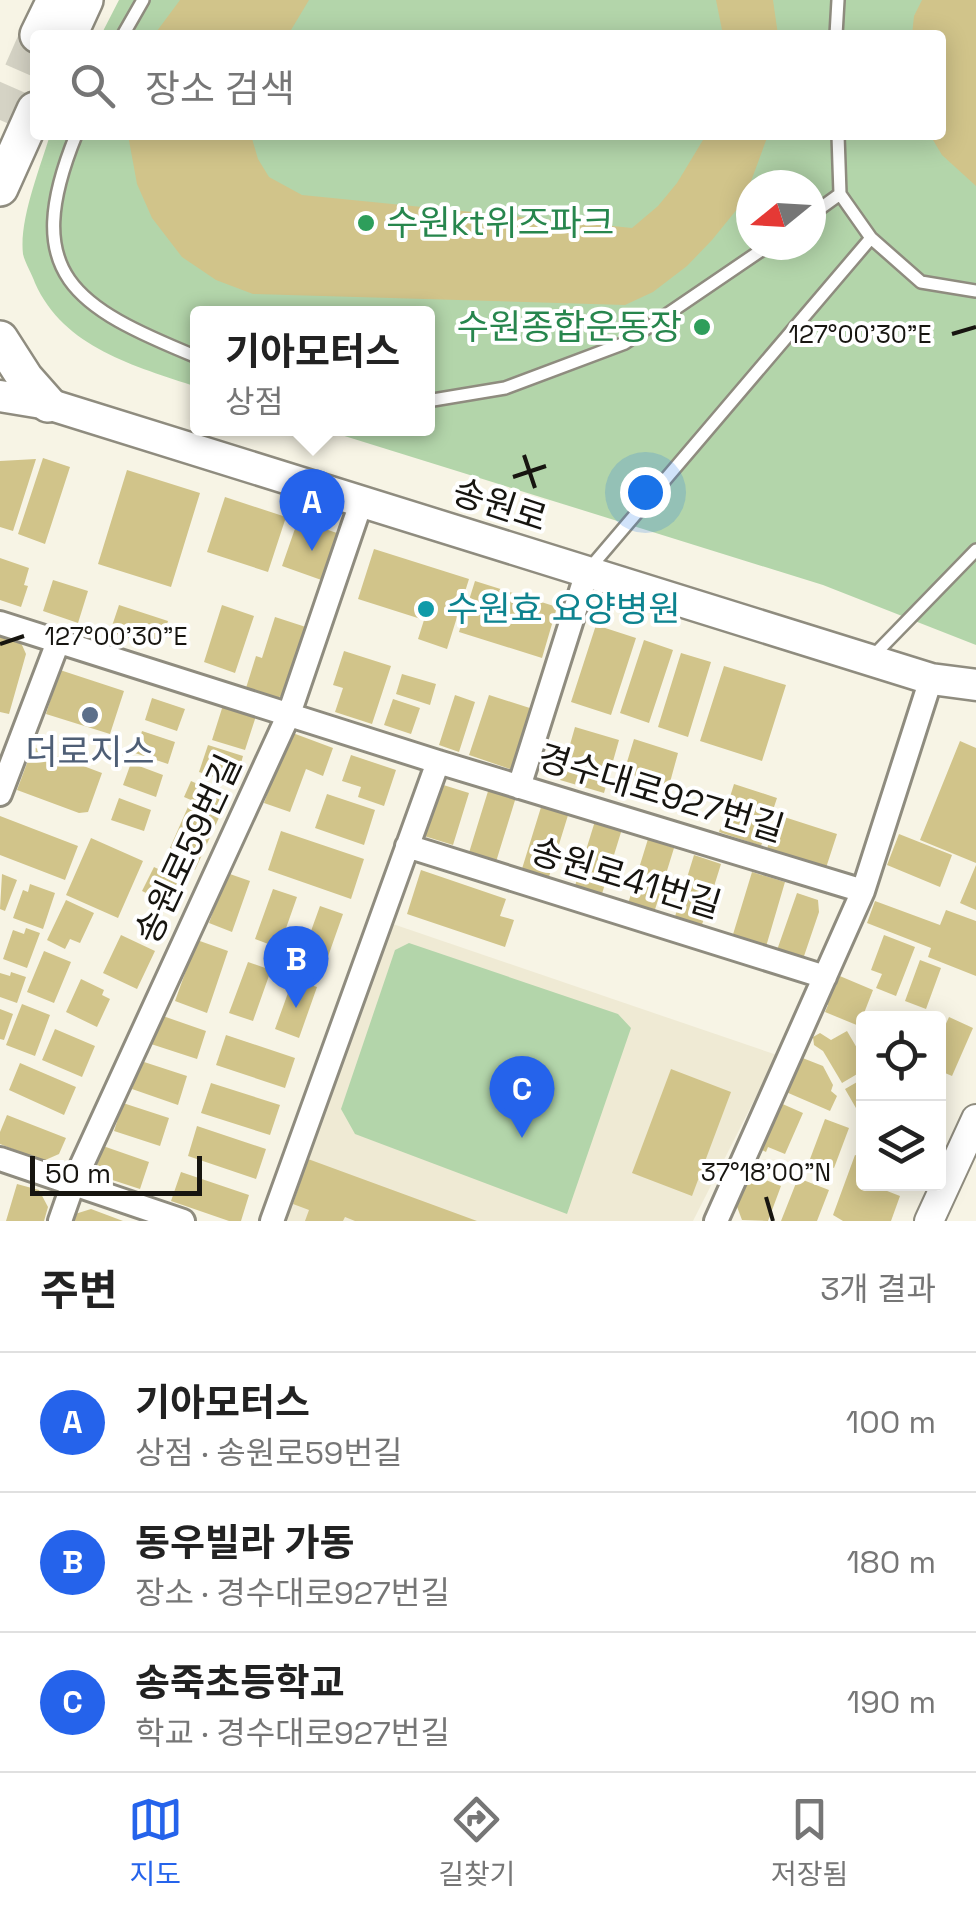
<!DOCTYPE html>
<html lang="ko">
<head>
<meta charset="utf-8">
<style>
	:root { --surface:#fff; --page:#f2f2f2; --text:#222; --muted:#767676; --line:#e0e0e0; --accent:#2563eb }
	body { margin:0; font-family:"Space Grotesk","Noto Sans KR",sans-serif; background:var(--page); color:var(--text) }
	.controls { position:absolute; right:30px; bottom:30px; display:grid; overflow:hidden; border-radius:10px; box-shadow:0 5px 25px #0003 }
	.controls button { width:90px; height:90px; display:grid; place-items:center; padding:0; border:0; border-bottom:2px solid var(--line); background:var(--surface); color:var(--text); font:50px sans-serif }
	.compass { position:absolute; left:736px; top:170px; width:90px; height:90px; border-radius:50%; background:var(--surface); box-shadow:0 5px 25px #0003; rotate:252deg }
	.scale { position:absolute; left:30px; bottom:25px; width:172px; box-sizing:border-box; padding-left:10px; border:5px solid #171510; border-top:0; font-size:28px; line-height:35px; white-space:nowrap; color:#171510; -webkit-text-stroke:8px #fff; paint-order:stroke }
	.you { position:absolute; left:645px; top:492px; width:35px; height:35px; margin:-25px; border:8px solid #fff; border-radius:50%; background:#1a73e8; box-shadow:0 0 0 15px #1a73e833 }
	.badge { display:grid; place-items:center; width:65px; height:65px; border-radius:50%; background:var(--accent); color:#fff; font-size:32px; font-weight:700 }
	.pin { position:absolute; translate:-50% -82px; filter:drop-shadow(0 2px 5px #0008) }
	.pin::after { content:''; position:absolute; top:52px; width:35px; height:30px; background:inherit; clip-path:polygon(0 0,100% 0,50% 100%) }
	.popup { position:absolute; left:190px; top:306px; width:245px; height:130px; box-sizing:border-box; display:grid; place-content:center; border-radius:10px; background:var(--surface); filter:drop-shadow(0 2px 8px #0005); font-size:32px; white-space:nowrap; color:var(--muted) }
	.popup b { font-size:38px; color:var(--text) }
	.popup::after { content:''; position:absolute; left:50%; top:100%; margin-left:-20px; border:20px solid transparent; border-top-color:var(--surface) }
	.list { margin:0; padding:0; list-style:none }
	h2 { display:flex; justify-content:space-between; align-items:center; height:130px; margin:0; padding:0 40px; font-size:42px }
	h2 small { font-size:32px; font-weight:400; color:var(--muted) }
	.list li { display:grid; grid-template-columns:65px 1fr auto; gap:30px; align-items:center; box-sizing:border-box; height:140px; padding:0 40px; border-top:2px solid var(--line) }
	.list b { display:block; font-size:38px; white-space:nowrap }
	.list p { margin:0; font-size:32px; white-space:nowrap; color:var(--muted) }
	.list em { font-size:32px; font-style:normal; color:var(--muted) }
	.icon { flex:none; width:55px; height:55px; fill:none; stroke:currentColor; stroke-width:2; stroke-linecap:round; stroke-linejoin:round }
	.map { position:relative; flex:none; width:976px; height:1221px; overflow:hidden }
	.search { position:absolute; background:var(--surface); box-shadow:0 5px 25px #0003; left:30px; right:30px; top:30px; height:110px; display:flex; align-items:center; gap:25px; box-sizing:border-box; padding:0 35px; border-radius:10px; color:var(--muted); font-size:38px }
	.sheet { height:550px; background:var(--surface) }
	nav { display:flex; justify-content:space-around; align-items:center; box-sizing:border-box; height:140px; border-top:2px solid var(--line); background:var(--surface); font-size:28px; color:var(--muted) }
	nav a { display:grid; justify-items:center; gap:5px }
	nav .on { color:var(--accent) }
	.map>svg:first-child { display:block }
	.built { fill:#efead4 }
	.green { fill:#b3d5aa; fill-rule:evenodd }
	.building { fill:#d1c48a }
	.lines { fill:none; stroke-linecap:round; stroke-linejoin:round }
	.primary-tunnel { stroke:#d5d3c5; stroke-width:35; stroke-dasharray:35 18; stroke-linecap:butt }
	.service-casing { stroke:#8f8c7f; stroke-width:16 }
	.minor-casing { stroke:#8f8c7f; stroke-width:28 }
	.tertiary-casing { stroke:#8f8c7f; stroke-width:32 }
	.secondary-casing { stroke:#8f8c7f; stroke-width:35 }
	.primary-casing { stroke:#8f8c7f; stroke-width:40 }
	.service { stroke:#fff; stroke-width:11 }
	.minor { stroke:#fff; stroke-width:22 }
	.tertiary { stroke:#fff; stroke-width:28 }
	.secondary { stroke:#fff; stroke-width:30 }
	.primary { stroke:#fff; stroke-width:35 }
	.ticks { fill:none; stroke:#171510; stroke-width:4 }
	.leisure-dot { fill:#2e9e5b; stroke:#fff; stroke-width:4 }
	.culture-dot { fill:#0f9aa8; stroke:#fff; stroke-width:4 }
	.service-dot { fill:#5c6f8a; stroke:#fff; stroke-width:4 }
	.labels { text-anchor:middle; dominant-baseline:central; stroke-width:8; stroke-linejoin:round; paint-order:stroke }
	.leisure-label { font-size:35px; fill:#27864d; stroke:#fff; text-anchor:start }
	.street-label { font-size:35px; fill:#171510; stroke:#fff }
	.culture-label { font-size:35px; fill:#0d838f; stroke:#fff; text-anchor:start }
	.service-label { font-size:35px; fill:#4e5e75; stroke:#fff }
	.ticks-label { font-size:25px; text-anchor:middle; fill:#171510; stroke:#fff; stroke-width:8; stroke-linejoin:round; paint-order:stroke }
</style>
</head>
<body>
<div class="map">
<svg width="976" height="1221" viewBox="0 0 976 1221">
	<rect width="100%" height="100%" fill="#f7f4e5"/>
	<path class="built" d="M387,922l390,133 -84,166h-414z"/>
	<path class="green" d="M119,0h857v645l-153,-60 -501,-156 105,-1v-114h-230v73c-62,-21 -133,-39 -162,-104 -3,-9 -10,-20 -12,-29 -4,-34 17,-86 27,-119h891v-100h-840zM751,185h60v60h-60z
		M409,943l209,71 13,14 -64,186 -212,-80 -14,-25 54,-159z"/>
	<path class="building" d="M180,0h129l-21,35h-134z
		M716,0h57l5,35h-55z
		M922,0h54v186l-34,-31 -12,-20h11v-100h-29l2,-19z
		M128,135h123l7,24 11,18 33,18 330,33 26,-22 19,-23 29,-48h62l-18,49 -12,24 -26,32 -25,26 -34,26 -28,13 -372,-11 -37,-14 -34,-23 -30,-39 -15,-34z
		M43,458l27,9 -25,77 -27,-10z
		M36,459l-23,72 -13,-4v-66z
		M127,470l73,23 -29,94 -73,-23z
		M225,497l61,20 -18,55 -61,-20z
		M298,520l45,15 -16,47 -45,-16z
		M374,549l95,30 -22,70 -29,-10 6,-19 -66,-21z
		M0,558l29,10 -5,17 4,1 -7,21 -21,-7z
		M53,580l35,11 -10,32 -35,-12z
		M475,581l82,26 -15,51 -83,-26z
		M119,605l49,16 -9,27 -49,-16z
		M222,605l32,11 -19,57 -31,-11z
		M275,617l37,12 -20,62 -15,7 -31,-10 10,-32 6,2z
		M596,625l40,13 -25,77 -40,-13z
		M0,631l18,5 8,18 -17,60 -9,-2z
		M644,640l29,10 -24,73 -29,-10z
		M344,651l47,15 -19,58 -37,-12 8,-24 -10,-3z
		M681,653l30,9 -23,75 -30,-10z
		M724,666l62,19 -24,76 -62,-20z
		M60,670l64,21 -14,43 -64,-20z
		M402,674l34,10 -6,21 -34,-11z
		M455,695l20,7 -16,50 -20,-7z
		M489,695l47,15 -17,54 -9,5 -41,-14z
		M152,698l33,11 -8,22 -32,-11z
		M393,699l27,9 -9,26 -27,-9z
		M224,702l33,11 -12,37 -33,-10z
		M575,727l44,13 -15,53 -44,-13z
		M142,731l33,11 -7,22 -33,-11z
		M290,732l43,16 -10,28 -17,-7 -16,43 -26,-9z
		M634,739l44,14 -9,33 -45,-14z
		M960,741l16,7v115l-56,-23z
		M208,745l35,11 -8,28 -36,-12z
		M33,747l69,26 -14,39 -9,1 -62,-23z
		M351,755l45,15 -12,36 -26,-9 3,-10 -19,-6z
		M131,763l32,12 -7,22 -33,-12z
		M191,781l37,17 -33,72 -29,-13 25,-57 -7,-3z
		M437,783l32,10 -16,52 -32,-10z
		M734,784l43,14 -16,48 -42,-14z
		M489,788l27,9 -21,68 -27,-9z
		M327,794l48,16 -11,35 -49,-17z
		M119,798l32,12 -7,21 -33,-11z
		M542,804l27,8 -21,68 -27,-8z
		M778,815l59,19 -13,40 -59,-19z
		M0,816l78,30 -13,34 -65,-25z
		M595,821l27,8 -21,68 -27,-8z
		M281,831l83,28 -13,40 -83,-29z
		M899,834l53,21 -12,32 -53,-22z
		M91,838l52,23 -25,57 -52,-23z
		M648,839l26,9 -21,68 -26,-9z
		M694,855l27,9 -21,67 -27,-8z
		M976,865v45l-16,-7z
		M154,867l33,16 -12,24 -33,-16z
		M421,870l85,29 -6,17 14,4 -9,27 -98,-33z
		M752,872l33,10 -20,68 -34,-9z
		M227,873l23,8 -18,51 -23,-9z
		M2,874l15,6 -12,31 -5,-2z
		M30,884l25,9 -12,36 -30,-11 10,-28 5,2z
		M273,889l24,8 -18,51 -24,-9z
		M797,893l21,7 1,12 -17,50 -26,-9z
		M66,900l28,13 -14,30 -10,-4 -5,10 -18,-9z
		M875,901l65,24 6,-15 30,11v55l-48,-19 3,-9 -64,-25z
		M320,906l23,8 -18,51 -23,-9z
		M26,928l14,5 -13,35 -24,-9 10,-29 11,4z
		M121,935l34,16 -18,38 -34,-16z
		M884,935l31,12 -19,49 -20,-8 6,-14 -11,-4z
		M197,940l31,11 -21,62 -32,-12z
		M44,951l27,11 -17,41 -27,-11z
		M920,960l21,8 -15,41 -21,-8z
		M248,962l23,8 -18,51 -24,-8z
		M11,972l15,5 -9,26 -17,-6v-24l10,3z
		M835,974l38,16 -14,36 -34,-14 3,-7 -4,-2z
		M81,979l23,11 -2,5 8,4 -13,28 -31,-15z
		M293,979l24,8 -18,51 -24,-9z
		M22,1004l28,11 -15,41 -29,-11z
		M0,1009l13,5 -9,26 -4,-1z
		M160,1015l46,16 -9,28 -46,-15z
		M949,1017l24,11 -21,48 -14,-6 3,-18 -3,-11z
		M55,1029l40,17 -13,31 -40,-17z
		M847,1031l17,29v10l-22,13 -19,-32 -9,-6 -1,-8 7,-4 11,7z
		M226,1035l69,23 -10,30 -69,-23z
		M800,1057l23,9 10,19 -2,6 6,5 -7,15 -44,-19z
		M141,1061l46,15 -9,29 -46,-16z
		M20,1063l56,24 -12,28 -55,-25z
		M671,1069l60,23 -39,104 -60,-23z
		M864,1078v35l-4,2 -15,-26z
		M211,1083l69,22 -10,30 -69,-22z
		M778,1102l25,11 -18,41 -17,-7 -2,5 -8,-4z
		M123,1103l46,15 -9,28 -46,-15z
		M7,1115l59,23 -7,16 -16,7 -43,-17v-12z
		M825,1119l24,9 -15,40 -24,-9z
		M197,1126l69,23 -10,30 -68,-23z
		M103,1146l46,16 -9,27 -46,-15z
		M855,1155l9,3v26h20l-2,5 18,7 -9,25h-48l-10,-6z
		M308,1159l169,62h-122l-10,-4 -2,4h-38l4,-11 -16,-6z
		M181,1172l68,23 -8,26h-12l-58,-20z
		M748,1173l33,13 -13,35 -26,-1 -6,-16z
		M798,1178l31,12 -12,31h-36z
		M17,1184l22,6 9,17 -4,14h-38z
		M91,1209l32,12h-51l3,-7z"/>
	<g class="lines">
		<path class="primary-tunnel" d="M0,120l34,-77"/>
		<defs>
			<path id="service" d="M123,35l20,-35
				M836,35l2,-35
				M76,135c-57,140 -1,172 121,222
				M838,135l2,59 31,44 50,44 55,9
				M811,215l29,-21
				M427,401l78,-13 120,-45 144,-98
				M589,569l282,-331
				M872,657l104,-107"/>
			<path id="minor" d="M0,623l438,139 425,129
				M519,787l68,-215
				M0,794l58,-152
				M407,846l418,131
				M0,1159l183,62
				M60,1221l13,-37 216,-470 73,-214
				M272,1221l166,-459
				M716,1221l147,-330 68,-212"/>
			<path id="tertiary" d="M929,1221l47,-102"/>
			<path id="secondary" d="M0,396l48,8 883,275 45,6"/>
			<path id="primary" d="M38,35l17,-35
				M69,35l16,-35
				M0,188l35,-78
				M0,339l25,39 23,26"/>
		</defs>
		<use href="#service" class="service-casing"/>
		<use href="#minor" class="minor-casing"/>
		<use href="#tertiary" class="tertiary-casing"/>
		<use href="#secondary" class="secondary-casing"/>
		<use href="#primary" class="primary-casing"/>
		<use href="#service" class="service"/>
		<use href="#minor" class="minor"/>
		<use href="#tertiary" class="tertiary"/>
		<use href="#secondary" class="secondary"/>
		<use href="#primary" class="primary"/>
	</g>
	<path class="ticks" d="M952,334l24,-7M524,455l11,33M513,477l33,-11M0,644l24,-8M766,1197l7,24"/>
	<g class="leisure-dot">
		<circle cx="366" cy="223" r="10"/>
		<circle cx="702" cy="327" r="10"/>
	</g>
	<circle class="culture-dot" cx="426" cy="609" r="10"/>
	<circle class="service-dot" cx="90" cy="715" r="10"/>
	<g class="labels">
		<g class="leisure-label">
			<text x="386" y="223">수원kt위즈파크</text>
			<text x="682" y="327" text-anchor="end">수원종합운동장</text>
		</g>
		<g class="street-label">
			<text transform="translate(500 505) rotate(18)">송원로</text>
			<text transform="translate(661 793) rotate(17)">경수대로927번길</text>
			<text transform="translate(188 849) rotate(-65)">송원로59번길</text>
			<text transform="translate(626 878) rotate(17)">송원로41번길</text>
		</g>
		<g class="culture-label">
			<text x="446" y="609">수원효 요양병원</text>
		</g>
		<g class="service-label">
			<text x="90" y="752">더로지스</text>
		</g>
	</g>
	<g class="ticks-label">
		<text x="860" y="343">127°00'30"E</text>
		<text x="116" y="645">127°00'30"E</text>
		<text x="766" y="1181">37°18'00"N</text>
	</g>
</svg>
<div class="controls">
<button><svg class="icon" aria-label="locate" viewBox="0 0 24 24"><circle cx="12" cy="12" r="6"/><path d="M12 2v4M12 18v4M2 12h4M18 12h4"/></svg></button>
<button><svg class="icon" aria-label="layers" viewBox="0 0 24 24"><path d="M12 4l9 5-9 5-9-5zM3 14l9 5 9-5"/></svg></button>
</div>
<svg class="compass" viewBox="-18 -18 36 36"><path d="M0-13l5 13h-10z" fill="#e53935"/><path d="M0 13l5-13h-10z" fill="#767676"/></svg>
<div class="scale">50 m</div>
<div class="you"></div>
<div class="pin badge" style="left:312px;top:551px">A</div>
<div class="popup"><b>기아모터스</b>상점</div>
<div class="pin badge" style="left:296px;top:1008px">B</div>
<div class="pin badge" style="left:522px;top:1138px">C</div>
<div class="search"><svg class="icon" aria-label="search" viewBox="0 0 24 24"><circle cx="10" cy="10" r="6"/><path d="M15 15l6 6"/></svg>장소 검색</div>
</div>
<section class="sheet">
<h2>주변<small>3개 결과</small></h2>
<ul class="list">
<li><span class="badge">A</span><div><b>기아모터스</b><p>상점 · 송원로59번길</p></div><em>100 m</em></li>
<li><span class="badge">B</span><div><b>동우빌라 가동</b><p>장소 · 경수대로927번길</p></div><em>180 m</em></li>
<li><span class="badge">C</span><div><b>송죽초등학교</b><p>학교 · 경수대로927번길</p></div><em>190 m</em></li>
</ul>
</section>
<nav>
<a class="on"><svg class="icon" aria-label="map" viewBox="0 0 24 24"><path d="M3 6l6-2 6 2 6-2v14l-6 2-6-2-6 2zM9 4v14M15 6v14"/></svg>지도</a>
<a><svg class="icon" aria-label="directions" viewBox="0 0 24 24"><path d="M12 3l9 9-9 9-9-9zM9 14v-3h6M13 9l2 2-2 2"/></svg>길찾기</a>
<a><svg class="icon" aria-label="saved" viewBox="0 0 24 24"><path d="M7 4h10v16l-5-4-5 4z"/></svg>저장됨</a>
</nav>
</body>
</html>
